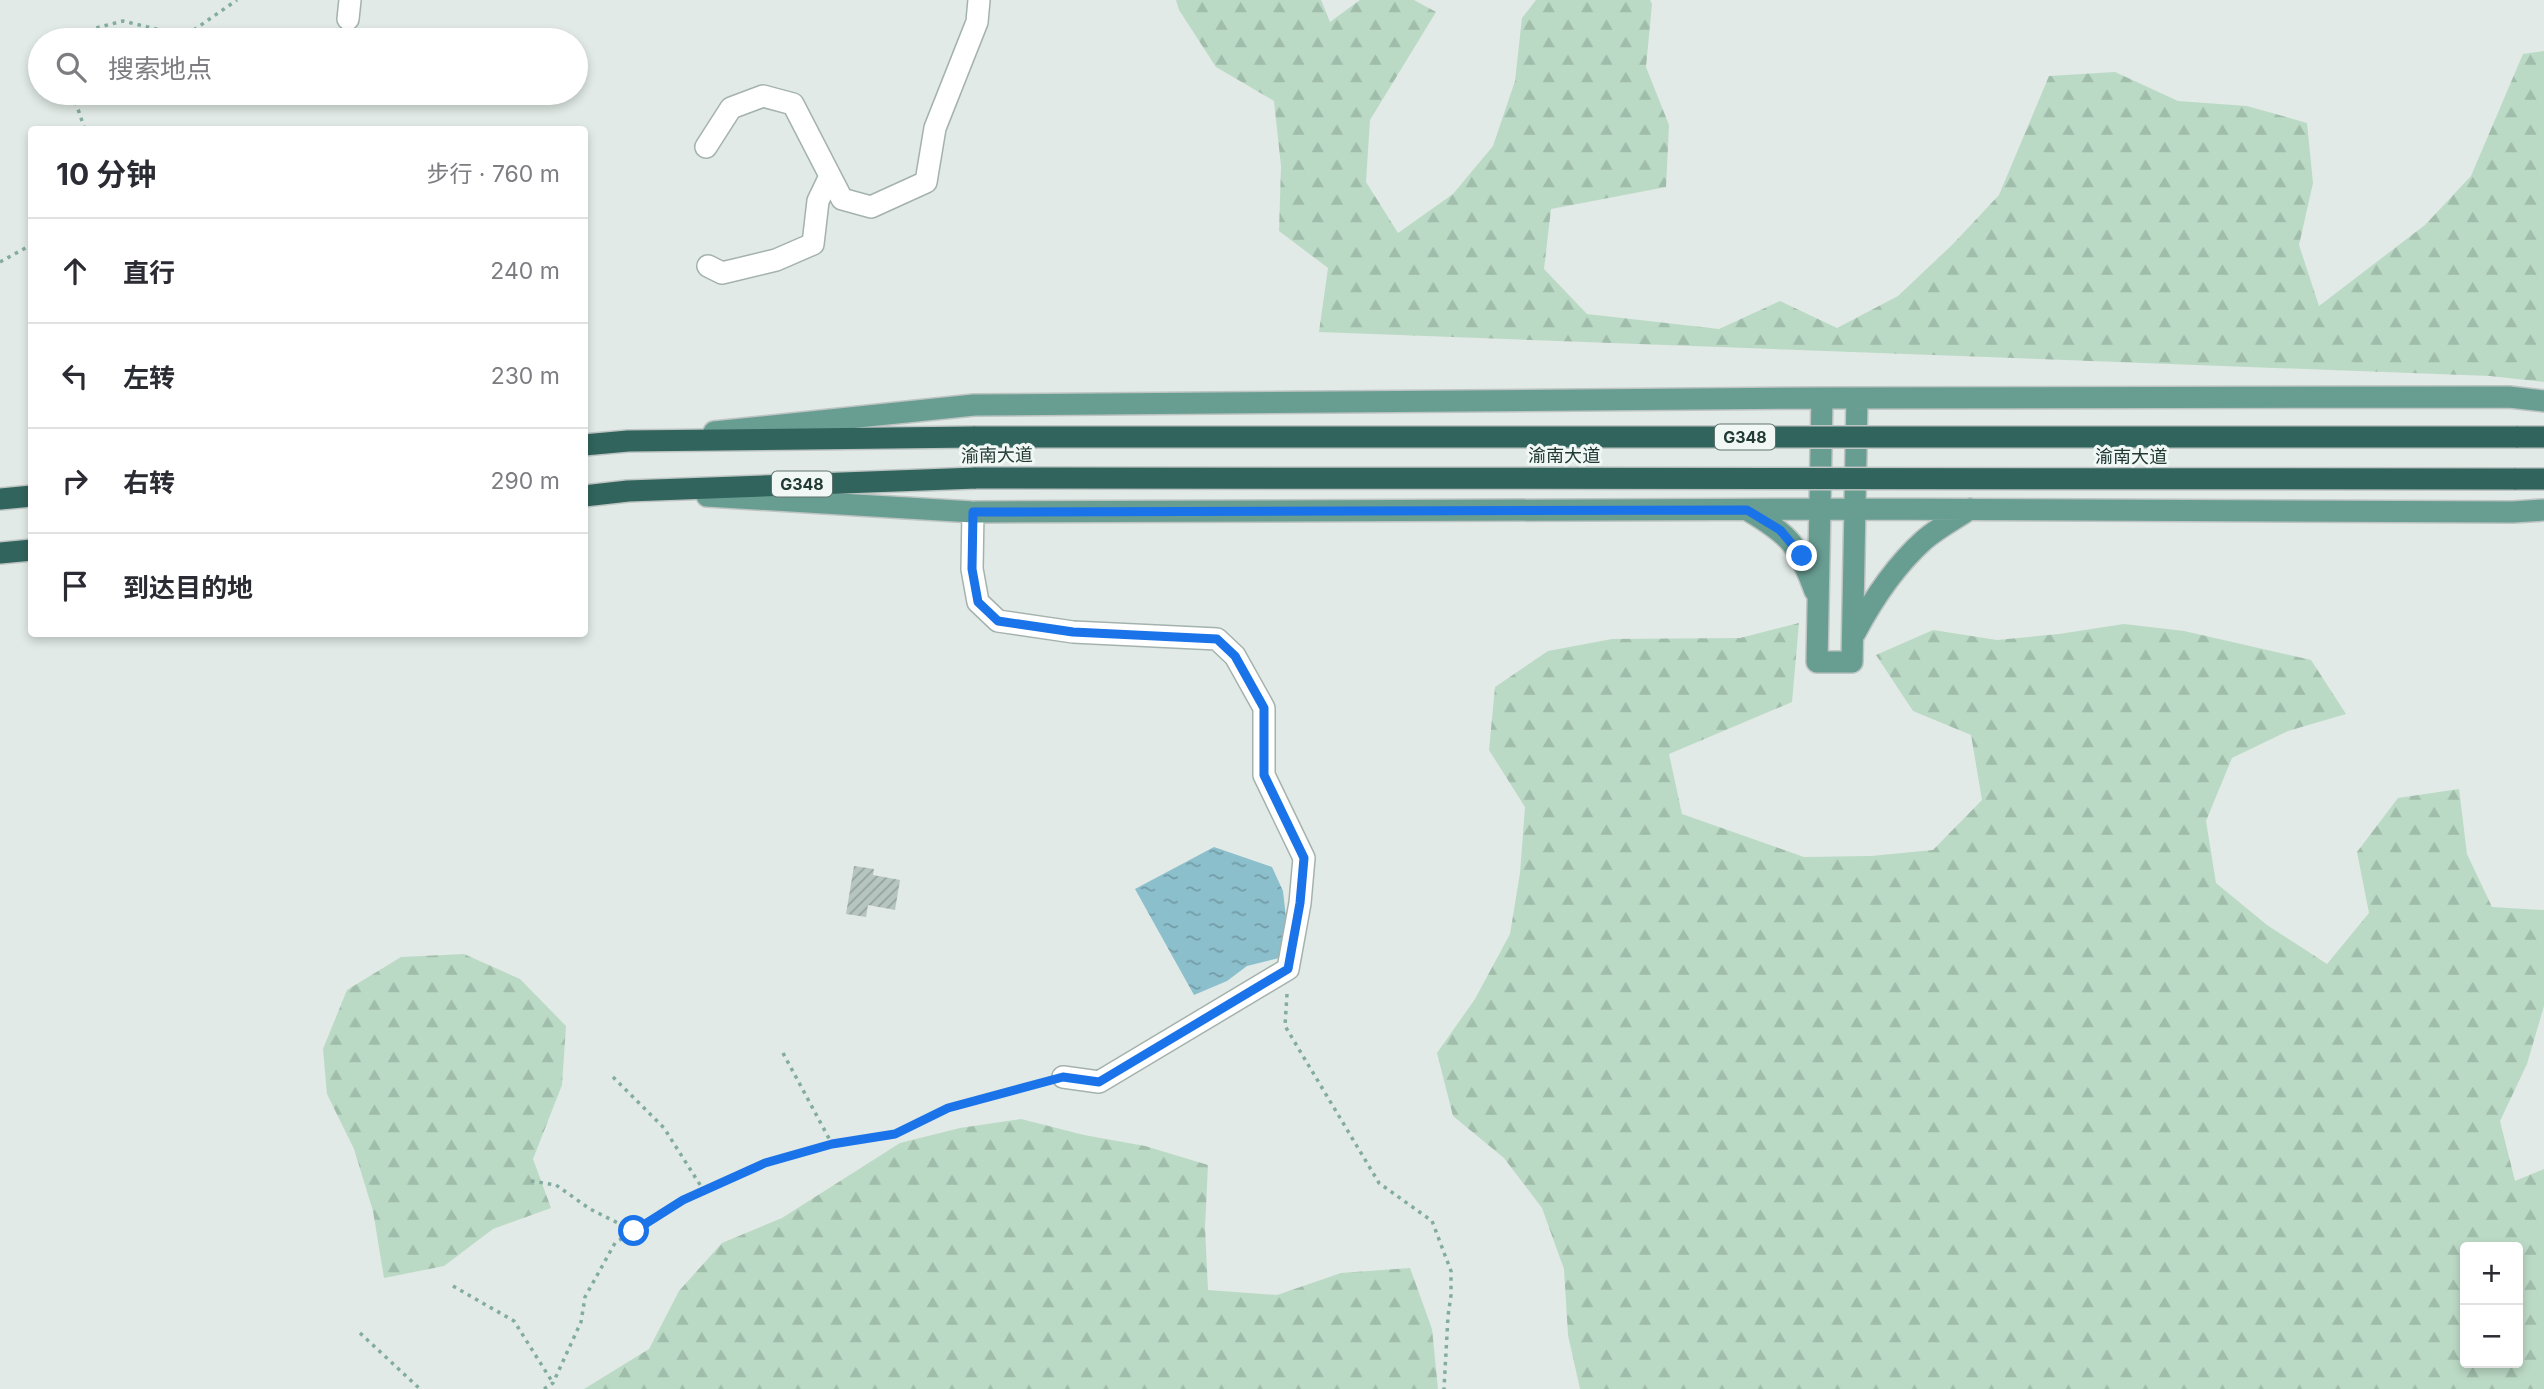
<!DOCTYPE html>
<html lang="zh">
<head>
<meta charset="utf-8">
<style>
	:root { --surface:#fff; --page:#f7f7f7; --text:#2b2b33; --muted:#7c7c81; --line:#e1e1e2 }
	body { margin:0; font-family:Inter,"Noto Sans SC",sans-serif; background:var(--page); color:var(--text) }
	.controls { position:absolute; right:21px; bottom:21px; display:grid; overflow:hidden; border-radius:7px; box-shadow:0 4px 10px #0003 }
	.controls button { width:63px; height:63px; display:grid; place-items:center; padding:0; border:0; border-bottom:2px solid var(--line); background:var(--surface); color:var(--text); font:35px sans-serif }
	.stop { position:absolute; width:21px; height:21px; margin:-16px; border:5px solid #1a73e8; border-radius:50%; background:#fff }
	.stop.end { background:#1a73e8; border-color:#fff; box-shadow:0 2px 7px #0008 }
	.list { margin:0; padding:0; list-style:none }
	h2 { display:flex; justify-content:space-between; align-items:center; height:91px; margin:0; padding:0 28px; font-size:30px }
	h2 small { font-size:23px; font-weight:400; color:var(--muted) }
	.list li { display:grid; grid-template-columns:46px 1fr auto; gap:21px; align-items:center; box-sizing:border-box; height:105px; padding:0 28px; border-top:2px solid var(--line) }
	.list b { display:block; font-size:26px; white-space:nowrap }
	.list em { font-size:23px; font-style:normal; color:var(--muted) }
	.icon { flex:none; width:38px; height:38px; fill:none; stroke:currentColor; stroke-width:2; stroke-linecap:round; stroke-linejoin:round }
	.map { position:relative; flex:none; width:2544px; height:1389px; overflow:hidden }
	.search { position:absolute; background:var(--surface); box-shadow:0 4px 10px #0003; left:28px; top:28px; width:560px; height:77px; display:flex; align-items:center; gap:18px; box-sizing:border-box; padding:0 24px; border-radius:38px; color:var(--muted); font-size:26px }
	.panel { position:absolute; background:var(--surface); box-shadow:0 4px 10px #0003; left:28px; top:126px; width:560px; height:511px; border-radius:7px }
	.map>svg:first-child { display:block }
	.forest { fill:url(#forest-firs); fill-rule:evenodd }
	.water { fill:url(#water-ripples) }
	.building { fill:url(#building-hatch) }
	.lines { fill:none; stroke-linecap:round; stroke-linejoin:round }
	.minor-casing { stroke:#a4b2ad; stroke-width:24 }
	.major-casing { stroke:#bdc4c2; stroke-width:24 }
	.highway-casing { stroke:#bdc4c2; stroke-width:24 }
	.path { stroke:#83aca1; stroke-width:3.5; stroke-dasharray:3.5 5; stroke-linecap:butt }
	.minor { stroke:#fff; stroke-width:21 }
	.major { stroke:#689d92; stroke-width:21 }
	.highway { stroke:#30645c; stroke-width:21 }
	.highway-bridge-casing { stroke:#bdc4c2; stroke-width:24; stroke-linecap:butt }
	.highway-bridge { stroke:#30645c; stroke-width:21 }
	.route { stroke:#1a73e8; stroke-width:9 }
	.labels { text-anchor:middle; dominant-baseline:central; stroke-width:6; stroke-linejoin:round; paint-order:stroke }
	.shield { fill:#f1f7f4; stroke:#60736e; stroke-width:2 }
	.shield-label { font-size:16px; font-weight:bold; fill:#223a34 }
	.street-label { font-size:18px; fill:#223a34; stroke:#f1f7f4 }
</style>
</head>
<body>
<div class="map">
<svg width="2544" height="1389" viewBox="0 0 2544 1389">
	<defs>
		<pattern id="forest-firs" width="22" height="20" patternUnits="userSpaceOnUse" patternTransform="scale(1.75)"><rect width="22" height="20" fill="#bbdac5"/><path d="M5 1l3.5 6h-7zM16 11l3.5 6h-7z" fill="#a0bcaa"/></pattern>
		<pattern id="water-ripples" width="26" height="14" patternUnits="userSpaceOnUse" patternTransform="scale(1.75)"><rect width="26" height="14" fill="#8cbfcc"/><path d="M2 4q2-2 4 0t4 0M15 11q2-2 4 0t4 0" fill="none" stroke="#729ca6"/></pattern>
		<pattern id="building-hatch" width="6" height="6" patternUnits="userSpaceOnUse" patternTransform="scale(1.75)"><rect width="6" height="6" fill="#b6c5bf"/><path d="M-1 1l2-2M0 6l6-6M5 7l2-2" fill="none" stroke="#94a19c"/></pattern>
	</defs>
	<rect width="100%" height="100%" fill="#e1eae6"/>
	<path class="forest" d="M1176,0h145l9,22 30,-22h54l22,12 -66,108 -4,62 32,51 55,-39 40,-48 22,-65 7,-63 14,-18h114l2,4 -6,63 23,58 -3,62 -115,22 -7,60 43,45 132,15 61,-28 57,27 61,-32 55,-52 46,-49 50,-119 66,-4 63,29 69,5 60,17 6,60 -14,62 20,61 106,-81 46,-49 52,-122 21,-3v331l-54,-6 -1171,-44 9,-64 -49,-37 2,-65 -7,-65 -58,-34 -37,-57z
		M1799,623l-7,79 -123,52 13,60 122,43 67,-1 62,-6 49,-50 -11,-65 -58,-24 -37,-56 57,-25 64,10 62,-6 65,-10 60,7 127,29 35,54 -58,17 -56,27 -26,63 10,62 51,42 60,39 42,-51 -12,-61 41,-54 61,-9 8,65 25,53 52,3v96l-17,58 -27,57 15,60 29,-12v220h-964l-12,-54 -4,-66 -22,-61 -38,-50 -51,-42 -16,-63 38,-54 35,-65 10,-61 5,-66 -36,-57 6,-63 53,-36 64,-12 128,-1zM2518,1247v116h-53v-116z
		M464,954l56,25 46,47 -4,59 -29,74 18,49 -58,21 -49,37 -60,12 -11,-67 -19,-62 -27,-55 -4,-45 24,-59 54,-33z
		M1021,1119l63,16 61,11 63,19 -3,62 3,63 69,5 64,-22 69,-5 22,61 6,60h-854l65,-40 30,-58 43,-48 60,-25 118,-75 60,-15z"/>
	<path class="water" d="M1214,847l58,20 11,24 6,53 -10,14 -32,8 -20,15 -33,14 -59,-106z"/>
	<path class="building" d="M854,866l20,3 -1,6 27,5 -5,30 -27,-5 -2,12 -20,-3z"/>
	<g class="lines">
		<defs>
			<path id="minor" d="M348,19l2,-19
				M706,147l25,-39 32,-12 30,8 49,95 29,8 55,-25 9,-54 42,-106 2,-22
				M708,266l14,7 54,-13 37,-16 5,-43 12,-25
				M973,512l-1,57 6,33 20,19 75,11 144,7 18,17 29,52v67l40,83 -4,45 -12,66 -189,113 -36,-5"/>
			<path id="major" d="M1822,398l-5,264h35l5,-264
				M714,432l260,-27 848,-7 687,-1 35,4
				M707,496l266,16 882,-3 658,3 31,-2
				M1749,511c42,25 49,34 66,80
				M1855,633c18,-34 39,-66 69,-93 14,-12 31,-21 46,-31"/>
			<path id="highway" d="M2516,437h28
				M584,445l44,-4 347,-4
				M2514,479h30
				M584,496l44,-5 348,-13
				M0,499l32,-3
				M0,553l32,-3"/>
		</defs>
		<use href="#minor" class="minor-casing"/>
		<use href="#major" class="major-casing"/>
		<use href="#highway" class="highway-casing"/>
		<path class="path" d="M86,40l6,-11 31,-8 62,15 52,-36
			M76,93v10l9,27
			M0,262l29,-16 3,-5
			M1287,994l-2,32 94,157 53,38 19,50v24l-3,21 -4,73
			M783,1053l49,91
			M613,1077l51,51 40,63
			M531,1181l25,4 34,24 44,22
			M453,1286l61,35 39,62
			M360,1333l60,56
			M544,1389l9,-6 28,-61 4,-25 30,-54 68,-43 82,-37 67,-19 63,-10 53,-26 97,-26"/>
		<use href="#minor" class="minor"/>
		<use href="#major" class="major"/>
		<use href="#highway" class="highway"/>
		<defs>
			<path id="highway-bridge" d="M975,437h1541
				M976,478l1538,1"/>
		</defs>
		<use href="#highway-bridge" class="highway-bridge-casing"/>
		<use href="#highway-bridge" class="highway-bridge"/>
	</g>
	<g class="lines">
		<path class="route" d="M634,1231l49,-31 82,-37 67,-19 63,-10 53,-26 115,-31 36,5 189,-113 12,-66 4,-45 -40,-83v-67l-29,-52 -18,-17 -144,-7 -75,-11 -20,-19 -6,-33 1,-57 774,-2 33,20 22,26"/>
	</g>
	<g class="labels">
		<g class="shield">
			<rect x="1715" y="424.5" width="60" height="25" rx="5"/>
			<rect x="772" y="471.5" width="60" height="25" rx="5"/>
		</g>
		<g class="shield-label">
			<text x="1745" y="437">G348</text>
			<text x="802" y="484">G348</text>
		</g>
		<g class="street-label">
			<text transform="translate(997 455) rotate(-1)">渝南大道</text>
			<text x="1564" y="455">渝南大道</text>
			<text x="2131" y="456">渝南大道</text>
		</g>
	</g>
</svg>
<div class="controls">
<button>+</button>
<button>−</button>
</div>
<div class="stop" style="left:634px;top:1231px"></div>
<div class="stop end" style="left:1802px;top:556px"></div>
<div class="search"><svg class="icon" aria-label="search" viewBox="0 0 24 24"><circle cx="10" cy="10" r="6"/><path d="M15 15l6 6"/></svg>搜索地点</div>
<section class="panel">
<h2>10 分钟<small>步行 · 760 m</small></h2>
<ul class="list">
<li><svg class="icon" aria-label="ahead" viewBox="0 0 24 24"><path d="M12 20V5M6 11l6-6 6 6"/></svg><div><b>直行</b></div><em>240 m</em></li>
<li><svg class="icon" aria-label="left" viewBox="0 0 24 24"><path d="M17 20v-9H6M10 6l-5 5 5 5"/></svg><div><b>左转</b></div><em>230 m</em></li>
<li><svg class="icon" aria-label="right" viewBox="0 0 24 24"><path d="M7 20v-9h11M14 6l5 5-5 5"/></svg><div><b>右转</b></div><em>290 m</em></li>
<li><svg class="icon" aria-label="arrive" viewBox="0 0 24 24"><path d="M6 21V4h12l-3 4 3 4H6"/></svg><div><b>到达目的地</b></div></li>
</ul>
</section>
</div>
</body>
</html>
